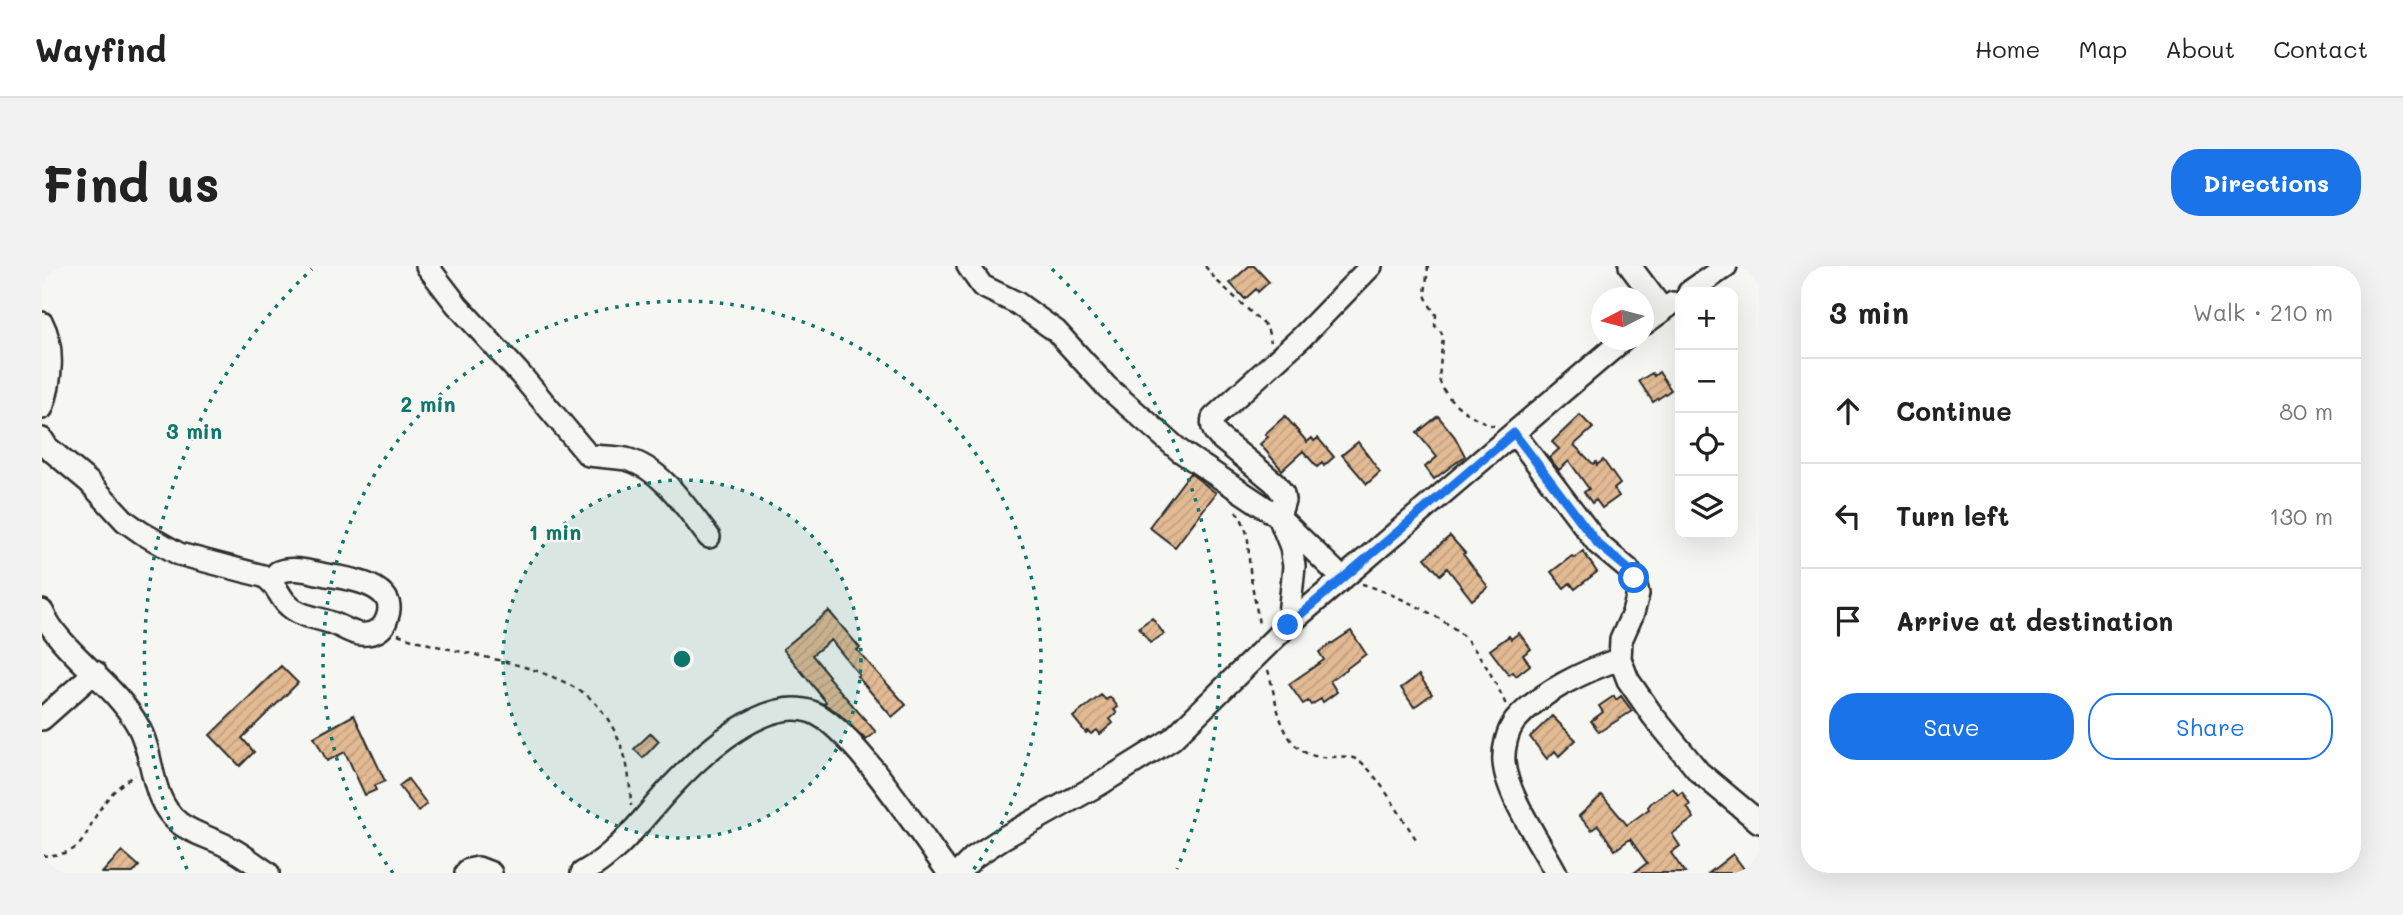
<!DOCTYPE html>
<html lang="en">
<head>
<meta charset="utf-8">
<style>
	:root { --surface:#fff; --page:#f2f2f2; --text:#222; --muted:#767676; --line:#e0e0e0; --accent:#1a73e8 }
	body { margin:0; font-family:Mali,sans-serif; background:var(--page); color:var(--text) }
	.controls { position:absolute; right:21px; top:21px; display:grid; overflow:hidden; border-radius:14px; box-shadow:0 7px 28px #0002 }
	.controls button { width:63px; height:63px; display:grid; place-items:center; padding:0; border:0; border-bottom:2px solid var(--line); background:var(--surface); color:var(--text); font:35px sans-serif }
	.compass { position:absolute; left:1549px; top:21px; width:63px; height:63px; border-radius:50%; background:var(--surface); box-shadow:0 7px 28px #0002; rotate:264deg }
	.stop { position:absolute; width:21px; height:21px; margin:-16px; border:5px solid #1a73e8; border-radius:50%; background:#fff }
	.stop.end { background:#1a73e8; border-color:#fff; box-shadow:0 2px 7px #0008 }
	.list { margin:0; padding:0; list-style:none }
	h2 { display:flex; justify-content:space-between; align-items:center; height:91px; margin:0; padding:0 28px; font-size:30px }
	h2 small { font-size:23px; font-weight:400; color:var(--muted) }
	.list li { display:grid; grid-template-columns:46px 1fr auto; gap:21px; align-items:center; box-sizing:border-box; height:105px; padding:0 28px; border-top:2px solid var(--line) }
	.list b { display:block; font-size:26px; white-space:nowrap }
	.list em { font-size:23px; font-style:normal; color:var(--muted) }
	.actions { display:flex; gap:14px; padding:21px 28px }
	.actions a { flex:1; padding:16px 0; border:2px solid var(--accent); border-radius:28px; text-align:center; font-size:24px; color:var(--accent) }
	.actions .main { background:var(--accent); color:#fff }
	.icon { flex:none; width:38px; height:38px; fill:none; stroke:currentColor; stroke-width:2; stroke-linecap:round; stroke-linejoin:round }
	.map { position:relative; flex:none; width:1717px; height:607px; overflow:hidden; border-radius:28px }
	header { display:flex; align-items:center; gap:42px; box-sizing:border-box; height:98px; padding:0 35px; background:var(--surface); border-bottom:2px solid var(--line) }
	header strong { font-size:33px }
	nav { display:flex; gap:38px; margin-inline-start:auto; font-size:24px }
	.intro { display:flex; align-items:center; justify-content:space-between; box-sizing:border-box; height:168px; padding:0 42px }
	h1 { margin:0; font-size:49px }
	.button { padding:18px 32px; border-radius:28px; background:var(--accent); color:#fff; font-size:24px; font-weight:700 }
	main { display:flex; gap:42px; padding:0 42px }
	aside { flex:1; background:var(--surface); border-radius:28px; box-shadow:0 7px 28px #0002 }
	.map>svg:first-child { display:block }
	.building { fill:url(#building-hatch); stroke:#2b2b2b; stroke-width:2 }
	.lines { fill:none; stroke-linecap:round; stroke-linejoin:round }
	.minor-casing { stroke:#2b2b2b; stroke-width:26 }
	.path { stroke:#2b2b2b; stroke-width:2.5; stroke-dasharray:5 5; stroke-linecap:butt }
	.minor { stroke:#f6f6f2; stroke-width:21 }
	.route { stroke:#1a73e8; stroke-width:9 }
	.ring { fill:none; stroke:#0f766e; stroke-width:3.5; stroke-dasharray:3.5 7 }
	.centre { fill:#0f766e; stroke:#f6f6f2; stroke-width:3.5 }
	.ring-label { font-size:21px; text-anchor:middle; font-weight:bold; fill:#0f766e; stroke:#f6f6f2; stroke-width:5; stroke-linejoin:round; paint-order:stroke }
</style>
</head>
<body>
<header>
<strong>Wayfind</strong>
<nav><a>Home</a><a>Map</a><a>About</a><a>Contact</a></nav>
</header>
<div class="intro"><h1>Find us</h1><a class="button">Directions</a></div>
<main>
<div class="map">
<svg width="1717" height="607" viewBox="0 0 1717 607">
	<defs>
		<pattern id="building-hatch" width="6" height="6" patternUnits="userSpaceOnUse" patternTransform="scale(1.75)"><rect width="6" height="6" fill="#e2ba93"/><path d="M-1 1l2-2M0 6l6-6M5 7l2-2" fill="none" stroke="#c2a07f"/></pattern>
	</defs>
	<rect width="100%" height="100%" fill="#f6f6f2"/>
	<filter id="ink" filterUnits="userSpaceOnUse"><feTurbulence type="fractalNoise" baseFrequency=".0143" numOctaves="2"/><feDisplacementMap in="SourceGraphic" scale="14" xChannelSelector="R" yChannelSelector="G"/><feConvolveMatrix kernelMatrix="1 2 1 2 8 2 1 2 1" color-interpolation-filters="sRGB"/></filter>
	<g filter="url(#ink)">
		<path class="building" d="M1207,0h5l15,16 -11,10 -2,-3 -11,10 -15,-16z
			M1617,106l12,18 -18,12 -14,-21 13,-8 2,3z
			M1538,149l13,13 -19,17 19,19 3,-2 1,3 6,-5 17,24 -6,5 5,7 -17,12 -6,-8 -4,3 -8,-11 5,-3 -20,-28 -10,9 -10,-12 10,-9 -7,-7z
			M1243,150l22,26 5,-4 2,3 4,-3 16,19 -10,9 -2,-3 -5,4 -14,-16 -21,19 -22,-26 8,-7 -3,-3z
			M1396,150l17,21 10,19 -31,23 -9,-12 12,-10 -20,-24z
			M1316,176l22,30 -13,12 -25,-29z
			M1148,207l26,20 -41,54 -26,-20z
			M1408,270l15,17 -2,1 25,33 -16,13 -25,-32 -7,7 -15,-17z
			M1541,285l14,21 -22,17 -5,-6 -6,5 -13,-16 21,-16 2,2z
			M787,345l31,37 -3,2 49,55 -14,12 -35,-41 2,-1 -28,-35 -19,15 17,21 -1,1 48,55 -10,8 -29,-28 -13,-8 2,-2 -43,-53z
			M1110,352l12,16 -14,9 -11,-16z
			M1309,365l15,23 -36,27 7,11 -14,10 -2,-3 -10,6 -3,-4 -5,3 -14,-20 35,-24 -5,-8z
			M1477,367l12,16 -8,6 7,10 -14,11 -3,-4 -4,3 -19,-25 19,-14 2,3z
			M239,400l17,17 -56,55 12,14 -14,14 -30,-31z
			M1377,409l13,19 -18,13 -13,-19z
			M1059,429l5,5 4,-3 8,10 -4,3 3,3 -7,6 3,4 -13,11 -3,-4 -6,4 -3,-3 -2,2 -13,-16z
			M1572,430l2,4 5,-4 11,15 -33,21 -8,-11 12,-9 -4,-6z
			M312,449l31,66 -11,5 2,4 -11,5 -20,-43 -18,9 -13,-24z
			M1510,450l24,24 -17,16 -4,-5 -8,8 -17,-22z
			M609,467l8,8 -16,17 -9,-9z
			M366,513l19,25 -9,7 -19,-25z
			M1631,522l5,7 4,-3 8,13 -3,2 7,11 -22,16 8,12 -9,7 14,20h-51l13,-10 -17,-24 -15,11 -17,-25 -6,5 -13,-14 23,-21 25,30 22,-16 -1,-2 4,-5z
			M80,585l17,15 -6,7h-31z
			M1691,588l14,19h-38z"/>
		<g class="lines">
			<defs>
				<path id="minor" d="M385,0l30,39 63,69 68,81c12,2 26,2 38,4 36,9 61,50 83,78
					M926,0l14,20 35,17 39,28 51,56 73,64 99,66 63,61
					M1588,0l33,44
					M1647,26l37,-26
					M0,57c13,24 9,60 0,85
					M1602,58l29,-21
					M1472,167l84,111 30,25 6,9 4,16 -5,19 -12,27 -1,19 8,21 25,36 46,56 60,50
					M0,173l5,8 42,35 36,39 17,12 37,21 84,22c13,6 15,19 24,28 12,13 30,13 45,19 12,4 22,13 35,11 10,-1 17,-6 20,-16 13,-33 -40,-40 -61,-43 -15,-3 -33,-9 -48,-3l-7,8
					M0,345c19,42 72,71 96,115 17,30 11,73 41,97 16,12 37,16 53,26 13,7 24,16 36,24
					M1246,359l6,-59 -3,-19 -12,-30 5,-17 -1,-6 -8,-11 -56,-46c-6,-6 -8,-11 -6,-19l89,-81 69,-71
					M0,453l53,-47
					M424,607l2,-3 10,-2 13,5
					M540,607c39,-21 61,-56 91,-88 29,-31 93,-90 139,-73 39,14 110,125 137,161
					M916,607l16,-16 29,-19 97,-54 72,-45 116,-114 335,-285
					M1514,607c-15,-29 -50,-79 -52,-111 -1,-12 3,-31 11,-41 25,-29 69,-50 105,-62"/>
			</defs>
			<use href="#minor" class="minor-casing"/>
			<path class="path" d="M1163,0l11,14 51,47 4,15
				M1386,0l-3,29 4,9 7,11 -1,11 5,4 3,6 -4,42c5,24 35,41 55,48
				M1194,245c16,22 11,34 14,59 2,19 7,37 9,56
				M1320,318c26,7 82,33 101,52 19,20 32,44 43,69
				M356,368c60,23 128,23 184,58 19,12 32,35 40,56 7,18 8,38 9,58
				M1226,404c9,30 11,83 53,87 11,1 26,-3 37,3 18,11 45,60 58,79
				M0,590c11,-1 23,-1 33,-8 9,-6 13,-18 18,-27 10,-19 23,-35 42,-46"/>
			<use href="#minor" class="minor"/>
		</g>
	</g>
	<g class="lines" filter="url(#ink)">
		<path class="route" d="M1246,359l226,-192 84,111 30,25 6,9"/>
	</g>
	<circle cx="640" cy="393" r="179" fill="#0f766e" fill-opacity=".12"/>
	<g class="ring">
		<circle cx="640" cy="393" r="179"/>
		<path d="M351 607A359 359 0 1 1 929 607"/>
		<path d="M145 603A538 538 0 0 1 270 3M1010 3A538 538 0 0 1 1135 603"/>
	</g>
	<circle cx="640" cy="393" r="10" class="centre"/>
	<g class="ring-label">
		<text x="386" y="146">2 min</text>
		<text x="152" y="173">3 min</text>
		<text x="513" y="274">1 min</text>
	</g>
</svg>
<div class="controls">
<button>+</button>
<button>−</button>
<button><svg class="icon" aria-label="locate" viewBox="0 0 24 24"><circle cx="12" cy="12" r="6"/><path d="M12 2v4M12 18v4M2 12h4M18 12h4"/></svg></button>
<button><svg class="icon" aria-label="layers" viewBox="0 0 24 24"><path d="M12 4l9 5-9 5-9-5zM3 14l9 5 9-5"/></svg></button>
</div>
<svg class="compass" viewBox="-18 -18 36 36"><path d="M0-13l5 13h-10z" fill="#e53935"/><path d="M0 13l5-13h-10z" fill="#767676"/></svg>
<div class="stop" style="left:1592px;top:312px"></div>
<div class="stop end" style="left:1246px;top:359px"></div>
</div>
<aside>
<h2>3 min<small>Walk · 210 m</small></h2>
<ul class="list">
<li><svg class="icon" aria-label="ahead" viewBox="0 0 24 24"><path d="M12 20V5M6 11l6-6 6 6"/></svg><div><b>Continue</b></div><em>80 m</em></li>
<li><svg class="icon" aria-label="left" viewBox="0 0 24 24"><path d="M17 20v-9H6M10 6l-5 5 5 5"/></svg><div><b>Turn left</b></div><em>130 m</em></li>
<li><svg class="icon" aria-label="arrive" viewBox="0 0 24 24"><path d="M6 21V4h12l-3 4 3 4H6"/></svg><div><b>Arrive at destination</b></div></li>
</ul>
<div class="actions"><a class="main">Save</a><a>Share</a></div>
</aside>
</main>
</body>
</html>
